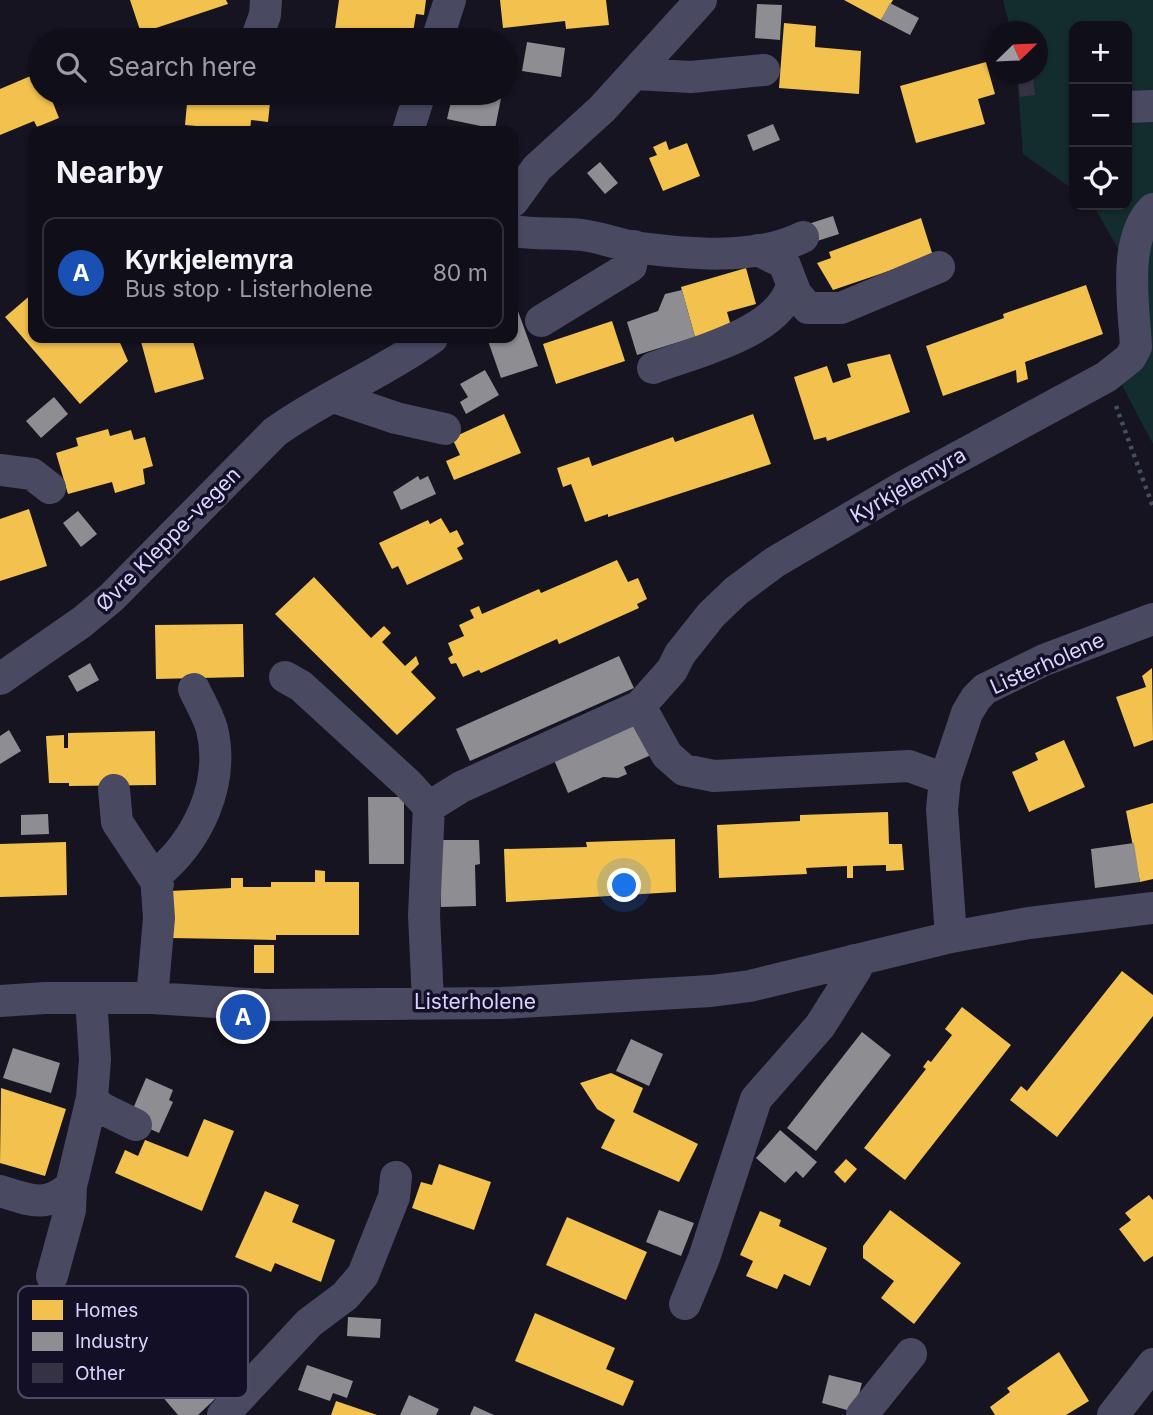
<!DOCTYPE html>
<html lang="en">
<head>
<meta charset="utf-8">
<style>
	:root { --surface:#100f19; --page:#191822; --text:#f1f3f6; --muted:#9c9ca2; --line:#302f38; --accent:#7c3aed }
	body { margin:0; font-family:Inter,sans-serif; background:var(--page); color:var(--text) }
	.controls { position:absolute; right:21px; top:21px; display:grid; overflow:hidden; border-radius:14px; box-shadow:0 2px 5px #0004 }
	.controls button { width:63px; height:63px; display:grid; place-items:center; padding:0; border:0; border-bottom:2px solid var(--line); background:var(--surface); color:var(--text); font:35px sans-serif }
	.compass { position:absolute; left:985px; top:21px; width:63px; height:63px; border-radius:50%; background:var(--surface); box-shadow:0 2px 5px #0004; rotate:67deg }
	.you { position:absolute; left:625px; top:886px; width:24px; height:24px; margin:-18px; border:5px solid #fff; border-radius:50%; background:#1a73e8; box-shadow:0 0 0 10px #1a73e833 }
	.badge { display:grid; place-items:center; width:46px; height:46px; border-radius:50%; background:var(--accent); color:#fff; font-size:23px; font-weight:700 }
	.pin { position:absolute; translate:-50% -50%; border:4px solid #fff; box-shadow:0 2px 7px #0006 }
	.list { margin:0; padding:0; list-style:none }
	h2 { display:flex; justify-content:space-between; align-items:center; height:91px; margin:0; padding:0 28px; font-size:30px }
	h2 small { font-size:23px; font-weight:400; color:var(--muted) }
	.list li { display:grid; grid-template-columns:46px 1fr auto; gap:21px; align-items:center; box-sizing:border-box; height:112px; margin:0 14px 14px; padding:0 14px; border:2px solid var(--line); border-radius:14px }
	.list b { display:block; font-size:26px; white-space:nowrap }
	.list p { margin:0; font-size:23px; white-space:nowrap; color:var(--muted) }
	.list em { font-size:23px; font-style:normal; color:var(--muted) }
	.icon { flex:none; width:38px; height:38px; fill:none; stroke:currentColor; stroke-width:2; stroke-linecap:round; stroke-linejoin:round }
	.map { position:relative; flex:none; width:1153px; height:1415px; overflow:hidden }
	.search { position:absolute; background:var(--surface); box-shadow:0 2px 5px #0004; left:28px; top:28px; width:490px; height:77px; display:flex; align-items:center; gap:18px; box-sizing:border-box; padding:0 24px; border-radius:38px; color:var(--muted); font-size:26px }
	.panel { position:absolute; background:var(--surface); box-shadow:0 2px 5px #0004; left:28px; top:126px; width:490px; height:217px; border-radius:14px }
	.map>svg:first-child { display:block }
	.green { fill:#132c2d }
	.homes { fill:#f2c14e }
	.industry { fill:#8d8d92 }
	.building { fill:#343243 }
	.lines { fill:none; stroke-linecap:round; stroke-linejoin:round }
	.path { stroke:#44505f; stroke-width:4.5; stroke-dasharray:3.5 5; stroke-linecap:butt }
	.minor { stroke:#4a4962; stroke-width:32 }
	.labels { text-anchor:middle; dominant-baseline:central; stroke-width:7; stroke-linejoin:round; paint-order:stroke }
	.street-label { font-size:21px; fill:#d9d4ff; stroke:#130f26 }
	.key { fill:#130f26; stroke:#4e4a67; stroke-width:2 }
	.key-label { font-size:19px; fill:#d9d4ff }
</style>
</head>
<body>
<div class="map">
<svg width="1153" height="1415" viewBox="0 0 1153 1415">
	<rect width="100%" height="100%" fill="#161421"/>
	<path class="green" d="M1003,0h150v444l-38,-72 15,-103 -37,-64h34v-179h-53v164l-51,-36 -6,-80h21v-42l-27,-1z"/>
	<path class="homes" d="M130,0h96l2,4 -87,29z
		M339,0h87l-2,15 -8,-1 -4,25 -77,-10z
		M500,0h106l3,25 -43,4 -1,-8 -62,7z
		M844,0h49l-12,20z
		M784,23l32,3 -1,21 46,4 -2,43 -80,-6z
		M986,62l9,32 -17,5 7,25 -69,19 -16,-57z
		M40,72v21h9l10,25 -22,9 -3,-6 -34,14v-46z
		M188,93h83l-3,29 -17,-2 -1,11 -65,-6z
		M666,141l3,9 18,-7 13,33 -37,15 -14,-33 8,-3 -4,-8z
		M921,218l12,38 -100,34 -16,-27 14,-5 -2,-6z
		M746,268l10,36 -29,8 4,14 -36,11 -14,-50z
		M1086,285l17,49 -78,28 3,17 -11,4 -1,-13 -73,26 -17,-50 78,-28 -1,-4z
		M33,293v45h85l10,23 -48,43 -75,-87z
		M612,321l13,40 -69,23 -13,-40z
		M140,338h52l12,41 -49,14z
		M890,354l20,58 -83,29 -1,-4 -12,3 -20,-63 33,-11 6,17 18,-6 -4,-13z
		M504,414l17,39 -67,27 -8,-19 14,-6 -8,-17z
		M753,414l18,50 -163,53v-3l-23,8 -14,-38 -8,3 -6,-19 32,-11 3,9 81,-29 2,5z
		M108,429l2,7 21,-6 3,10 11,-3 8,29 -10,3 2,15 -30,9 -3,-11 -44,12 -12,-41 22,-7 -2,-8z
		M29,509l18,57 -47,15v-62z
		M441,518l9,15 7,-3 7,14 -7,4 6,11 -56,26 -9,-19 -6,3 -13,-26 49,-23 2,4z
		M617,560l11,22 10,-4 9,21 -10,5 2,4 -80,36 -2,-5 -76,34 -2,-3 -16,7 -7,-14 -5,1 -3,-6 5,-3 -5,-12 16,-7 -5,-11 15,-7 -4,-8 9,-4 3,8 57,-25 2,4z
		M314,577l57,61 13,-12 7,7 -9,9 23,24 11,-10 3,8 -8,8 25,26 -39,37 -122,-121z
		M243,624l1,53 -88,2 -1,-54z
		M1152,668l1,72 -19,7 -18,-50 30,-10 -4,-11z
		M155,731l1,54 -87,1v-3h-20l-3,-47 18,-1v13h4v-15z
		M1064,740l21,47 -56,25 -17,-40 26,-12 -3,-7z
		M1153,803v76l-13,3 -14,-71z
		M888,812l1,32h13l2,26 -18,1v-6l-33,1v12h-6v-12l-41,2 1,6 -88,4 -2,-53 83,-4v-6z
		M675,839l1,53 -170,10 -2,-53 83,-2 -1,-5z
		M66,842l1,53 -67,2v-53z
		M315,870l10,1v11h34v53h-83v5l-106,-2v-47l61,-3v-10h12v9h28v-5h44z
		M254,945h20v28h-20z
		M1122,971l31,24v21l-96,121 -47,-37 11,-14 6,5z
		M962,1007l49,38 -106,135 -41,-32 62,-79 -3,-2 5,-7 3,2 21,-27 -7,-6z
		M611,1073l32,15 -10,24 65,32 -19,38 -78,-34 14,-28 -18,-11 -17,-26z
		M1,1088l65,21 -21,67 -45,-13z
		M204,1119l30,12 -32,80 -87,-38 10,-23 13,6 7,-16 43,17z
		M846,1159l11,10 -12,14 -11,-11z
		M439,1164l52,18 -17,48 -62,-22 9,-26 11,3z
		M265,1191l34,14 -7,17 43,18 -14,42 -46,-19 -4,9 -36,-15z
		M1149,1195l4,5v56l-9,6 -25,-33 12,-9 -6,-7z
		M890,1210l71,53 -47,61 -33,-26 13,-17 -31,-23v-12z
		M760,1211l21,9 -2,6 48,22 -17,38 -26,-12 -7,15 -31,-13 7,-15 -13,-6z
		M567,1217l80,35 -21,48 -80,-35z
		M535,1313l80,35 -9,21 28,12 -11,25 -108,-45z
		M1059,1352l30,49 -23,14h-71l-5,-8 20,-15 -3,-4z
		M336,1401l41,14h-46z"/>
	<path class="industry" d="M890,3l29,15 -9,17 -29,-15z
		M757,4l25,1 -2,35 -25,-2z
		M527,42l38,6 -4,29 -39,-6z
		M453,93h49l-7,36 -48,-10z
		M773,124l7,16 -27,11 -6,-16z
		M600,162l18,21 -13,11 -18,-21z
		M833,216l6,18 -28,9 -6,-18z
		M682,290l13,47 -58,18 -10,-33 31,-11 7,-17z
		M515,303l23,63 -37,12 -14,-40h26z
		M485,370l14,25 -33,19 -6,-12 8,-5 -8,-13z
		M54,397l14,17 -27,24 -15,-17z
		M418,476l2,4 8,-4 8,18 -35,16 -8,-18z
		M78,511l19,23 -16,13 -18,-24z
		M619,656l15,32 -164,73 -14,-32z
		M90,663l9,17 -22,12 -9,-16z
		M636,723l15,32 -27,12 3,7 -9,4 -15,-1 -35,16 -14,-33z
		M9,730l12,21 -21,13v-28z
		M368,797h36v67h-35z
		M48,814l1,20 -28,1v-20z
		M439,840h40l1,24 -5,1 1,41 -35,1z
		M1134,843l6,39 -45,6 -4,-39z
		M862,1032l29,23 -75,96 -29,-23z
		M631,1039l32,15 -14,32 -33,-15z
		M13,1048l47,15 -9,30 -48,-15z
		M146,1078l27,12 -4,10 4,2 -14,31 -11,-5 3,-8 -19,-9z
		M780,1130l37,32 -14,16 -7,-7 -11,12 -29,-25z
		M659,1210l35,13 -13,33 -35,-14z
		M348,1317l33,2 -1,19 -33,-2z
		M307,1365l46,16 -6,17 -14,-5 -3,8 -32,-11z
		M185,1367l31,31 -18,17h-20l-17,-20 15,-14 -3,-3z
		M829,1375l33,8 -8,29 -32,-9z
		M409,1395l30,14 -3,6h-36z
		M474,1406l20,9h-24z"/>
	<path class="building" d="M1033,78l2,17 -15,2 -2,-17z"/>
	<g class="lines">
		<path class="path" d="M1116,406l37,101"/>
		<path class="minor" d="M256,40l9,-25 1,-15
			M437,40l13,-40
			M634,74l57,3 73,-7
			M1127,107l26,-1
			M408,131l12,-38
			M513,201l24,-33 65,-59 99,-109
			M513,231c22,4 46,1 69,4 18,2 35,9 52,12 52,7 121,14 169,-10
			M758,250l26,13 12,31 12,14h33l98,-41
			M541,321l90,-55 3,-20
			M653,368c42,-16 127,-35 139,-83
			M334,397l62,21 49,11
			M0,470l32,4 18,14
			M285,677l16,9 107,98 21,23 -5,108 4,86
			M0,679l82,-57 29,-24 164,-166c50,-36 105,-57 157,-94
			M640,706l27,49 17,15 30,6 195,-10 36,13
			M114,790l3,32 41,62
			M429,807l32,-20 179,-81 32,-36 8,-16 31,-39 25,-24 39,-29 128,-75 203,-110 24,-19 6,-11c-2,-39 -14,-108 17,-138
			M951,937l-9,-128 3,-30 22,-66 9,-15 9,-9 59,-29 109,-41
			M152,998l7,-80 -3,-43c42,-34 69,-91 56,-146 -4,-14 -12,-27 -18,-40
			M0,1001l45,-3h107l112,7 238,-2 209,-12 39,-5 201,-49 78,-14 124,-15
			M92,1098l9,10 35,17
			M0,1191c30,9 46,18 71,-5
			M52,1276l18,-66 1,-24 21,-88 3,-39 -4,-61
			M685,1304l19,-46 52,-159 64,-73 36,-57 -2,-9
			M223,1415l86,-92 36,-27 18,-21 31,-78 2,-20
			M862,1415l49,-61
			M1113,1415l40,-51"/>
	</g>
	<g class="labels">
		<g class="street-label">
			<text transform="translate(908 485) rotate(-30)">Kyrkjelemyra</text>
			<text transform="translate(168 539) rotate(-45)">Øvre Kleppe-vegen</text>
			<text transform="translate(1047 663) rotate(-24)">Listerholene</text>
			<text x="475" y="1001">Listerholene</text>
		</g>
	</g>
	<rect x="18" y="1286" width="230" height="112" rx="10" class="key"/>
	<rect x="32" y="1300" width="31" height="20" fill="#f2c14e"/>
	<rect x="32" y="1332" width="31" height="19" fill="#8d8d92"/>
	<rect x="32" y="1363" width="31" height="20" fill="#343243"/>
	<g class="key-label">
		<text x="75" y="1317">Homes</text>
		<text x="75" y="1348">Industry</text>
		<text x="75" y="1380">Other</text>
	</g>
</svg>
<div class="controls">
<button>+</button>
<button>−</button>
<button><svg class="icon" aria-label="locate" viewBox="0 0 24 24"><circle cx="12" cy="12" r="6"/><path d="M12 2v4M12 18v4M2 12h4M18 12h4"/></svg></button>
</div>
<svg class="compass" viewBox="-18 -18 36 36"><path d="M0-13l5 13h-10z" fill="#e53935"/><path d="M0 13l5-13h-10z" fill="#9c9ca2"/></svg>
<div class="you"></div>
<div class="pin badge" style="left:243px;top:1017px;background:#1a4fb4">A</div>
<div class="search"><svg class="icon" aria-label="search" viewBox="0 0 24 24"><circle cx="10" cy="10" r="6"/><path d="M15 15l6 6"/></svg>Search here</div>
<section class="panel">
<h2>Nearby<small></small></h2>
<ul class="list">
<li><span class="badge" style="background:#1a4fb4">A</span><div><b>Kyrkjelemyra</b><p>Bus stop · Listerholene</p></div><em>80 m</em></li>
</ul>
</section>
</div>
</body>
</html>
